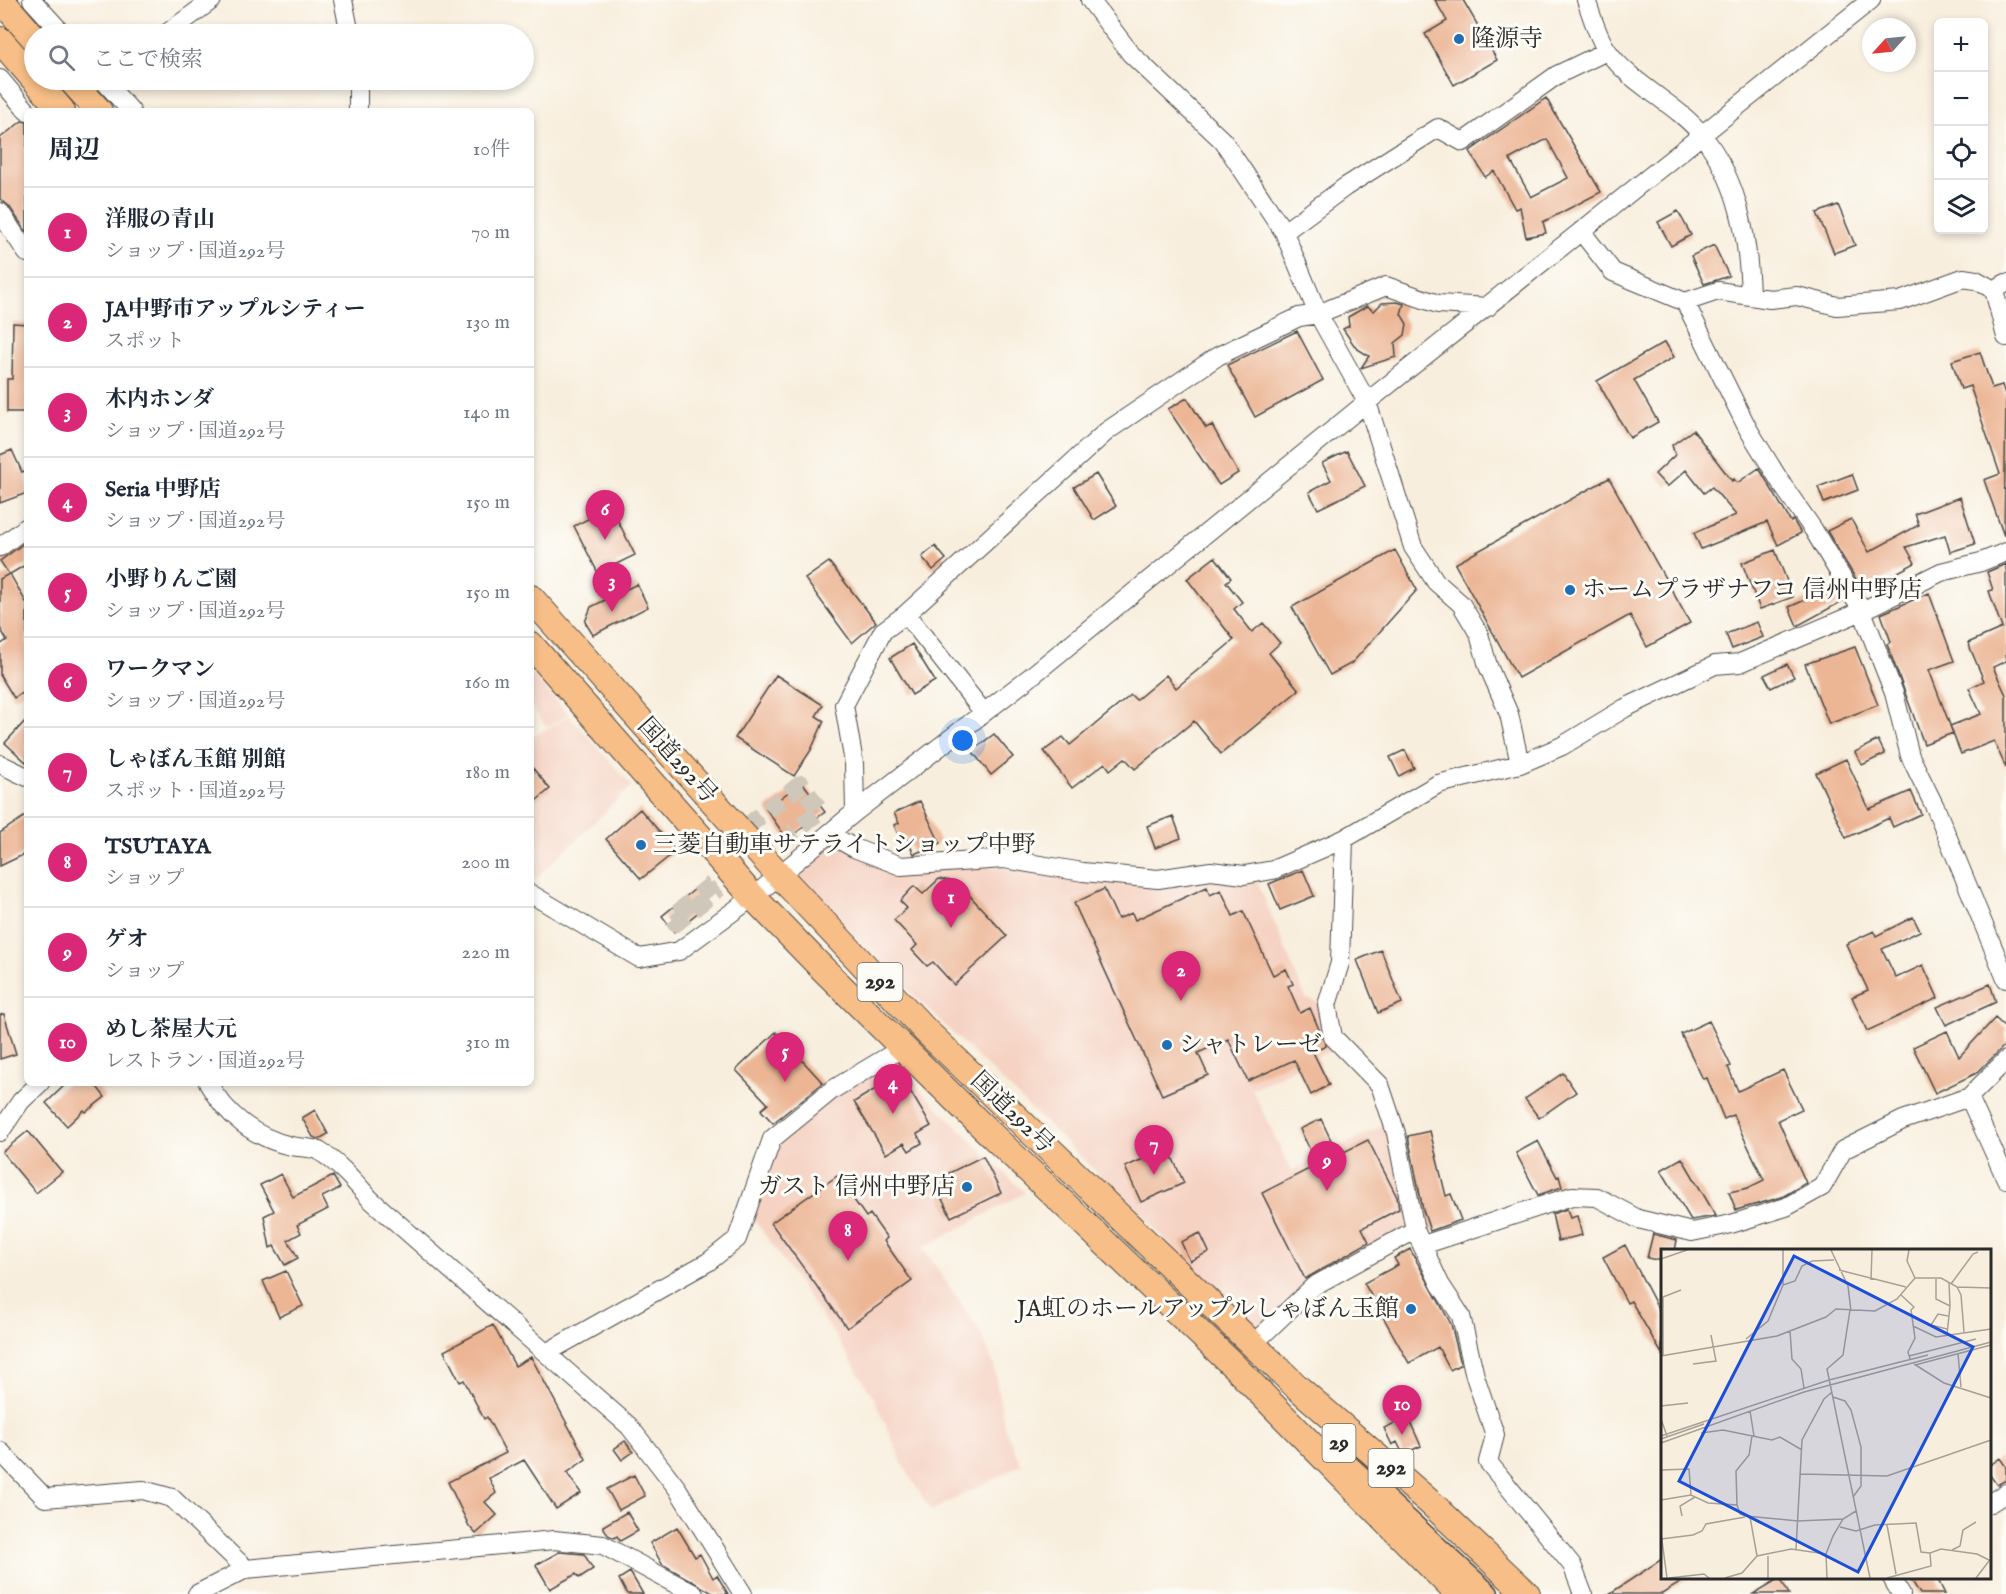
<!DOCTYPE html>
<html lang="ja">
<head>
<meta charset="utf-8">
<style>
	:root { --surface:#fff; --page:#f6f6f7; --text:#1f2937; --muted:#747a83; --line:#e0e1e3; --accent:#db2777 }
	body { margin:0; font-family:"IM FELL English","Noto Serif JP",serif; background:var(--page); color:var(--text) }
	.controls { position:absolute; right:18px; top:18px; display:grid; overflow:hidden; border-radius:9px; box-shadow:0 3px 9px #0003 }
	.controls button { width:54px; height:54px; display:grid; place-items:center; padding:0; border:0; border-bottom:2px solid var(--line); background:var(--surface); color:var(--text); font:30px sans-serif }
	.compass { position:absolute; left:1862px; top:18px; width:54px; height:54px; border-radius:50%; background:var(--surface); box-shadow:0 3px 9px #0003; rotate:243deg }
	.you { position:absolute; left:963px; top:741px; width:21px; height:21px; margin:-15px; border:4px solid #fff; border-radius:50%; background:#1a73e8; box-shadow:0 0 0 9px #1a73e833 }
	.badge { display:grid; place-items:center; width:39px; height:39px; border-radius:50%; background:var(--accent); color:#fff; font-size:20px; font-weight:700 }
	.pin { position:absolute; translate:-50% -50px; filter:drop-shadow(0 2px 3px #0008) }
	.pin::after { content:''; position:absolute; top:32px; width:21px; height:18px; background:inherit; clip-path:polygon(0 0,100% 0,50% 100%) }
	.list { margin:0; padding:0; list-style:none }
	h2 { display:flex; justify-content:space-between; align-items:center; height:78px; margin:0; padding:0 24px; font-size:26px }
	h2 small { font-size:20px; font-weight:400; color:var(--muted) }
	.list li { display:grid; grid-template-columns:39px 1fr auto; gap:18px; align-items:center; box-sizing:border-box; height:90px; padding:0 24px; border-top:2px solid var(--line) }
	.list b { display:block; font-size:22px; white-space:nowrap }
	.list p { margin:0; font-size:20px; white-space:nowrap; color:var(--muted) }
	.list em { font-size:20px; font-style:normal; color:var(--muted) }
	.icon { flex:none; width:33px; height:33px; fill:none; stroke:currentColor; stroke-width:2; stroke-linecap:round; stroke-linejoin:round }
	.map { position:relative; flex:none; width:2006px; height:1594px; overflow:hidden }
	.search { position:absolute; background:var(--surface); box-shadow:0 3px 9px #0003; left:24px; top:24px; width:510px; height:66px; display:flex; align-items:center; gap:15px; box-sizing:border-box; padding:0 21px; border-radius:33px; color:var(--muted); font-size:22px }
	.panel { position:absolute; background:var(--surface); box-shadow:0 3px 9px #0003; left:24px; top:108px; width:510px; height:978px; border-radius:9px }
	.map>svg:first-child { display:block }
	.built { fill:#f5d2c2 }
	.building { fill:#ecb695; fill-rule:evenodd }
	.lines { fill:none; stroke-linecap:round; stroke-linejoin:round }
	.minor-tunnel { stroke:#cfc7b9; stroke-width:18; stroke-dasharray:18 9; stroke-linecap:butt }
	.minor-casing { stroke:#4a4846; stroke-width:20 }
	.major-casing { stroke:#4a4846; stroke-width:25 }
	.highway-casing { stroke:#4a4846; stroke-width:28 }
	.minor { stroke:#fff; stroke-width:18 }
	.major { stroke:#f7be87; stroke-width:22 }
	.highway { stroke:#f7be87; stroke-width:26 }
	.poi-dot { fill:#1f6fb2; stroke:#fdfcf7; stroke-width:2 }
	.labels { text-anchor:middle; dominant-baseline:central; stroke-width:6; stroke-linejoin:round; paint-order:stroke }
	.shield { fill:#fdfcf7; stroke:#6a6a68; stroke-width:1.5 }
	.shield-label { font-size:22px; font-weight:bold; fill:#2b2b2b }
	.poi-label { font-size:24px; fill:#2b2b2b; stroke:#fdfcf7; text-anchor:start }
	.street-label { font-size:24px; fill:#2b2b2b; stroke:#fdfcf7 }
	.inset-road { fill:none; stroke:#a6a096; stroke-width:1.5 }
	.view { fill:#1d4ed8; fill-opacity:0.15; stroke:#1d4ed8; stroke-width:3 }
	.inset-edge { fill:none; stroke:#2b2b2b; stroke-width:3 }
</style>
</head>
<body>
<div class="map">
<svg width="2006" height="1594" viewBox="0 0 2006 1594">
	<rect width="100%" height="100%" fill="#fdfcf7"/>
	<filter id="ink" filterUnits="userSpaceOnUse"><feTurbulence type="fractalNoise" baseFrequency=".0167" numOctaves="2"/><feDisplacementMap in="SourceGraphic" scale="12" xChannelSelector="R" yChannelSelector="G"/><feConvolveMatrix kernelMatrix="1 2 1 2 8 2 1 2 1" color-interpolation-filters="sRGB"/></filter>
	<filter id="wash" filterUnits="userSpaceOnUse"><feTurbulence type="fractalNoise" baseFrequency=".008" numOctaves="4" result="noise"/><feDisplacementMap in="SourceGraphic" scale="24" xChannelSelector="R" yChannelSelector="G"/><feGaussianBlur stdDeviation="1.35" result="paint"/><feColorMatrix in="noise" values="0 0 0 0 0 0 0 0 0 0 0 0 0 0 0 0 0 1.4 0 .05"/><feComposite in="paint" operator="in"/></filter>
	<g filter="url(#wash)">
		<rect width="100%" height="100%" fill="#f8eedd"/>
		<path class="built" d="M531,672l38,43 -23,12 -15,-22z
			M570,716l62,70 -98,94h-3v-143z
			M831,835l70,31 48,-2 134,8 171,1 52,126 21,6 14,40 -89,44 39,82 101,-50 23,109 -101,56 -50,49 -392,-380 -83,-88z
			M886,1057l139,136 -102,55 57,83 14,35 10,59 17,40 -90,46 -28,-46 -29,-67 -40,-64 -87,-125 25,-70z"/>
		<g id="blocks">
			<path class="building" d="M1435,0h28l18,31 4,-3 9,16 -5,2 8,14 -43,25 -29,-51 22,-13z
				M1546,98l55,94 -58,30 3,11 -20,4 -6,-30 -5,2 -21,-38 -9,6 -15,-26zM1547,139l21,39 -37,19 -21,-38z
				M22,121l5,1v111l-18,-27 -9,-7v-61z
				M1838,205l17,40 -21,8 -17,-40z
				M1678,211l13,24 -20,11 -13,-24z
				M1714,245l15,31 -25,8 -13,-28z
				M1397,302l7,2 -3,10 6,10 -2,11 -10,8 1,14 -35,11 8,-12 -13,-8 -13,-19 6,-3 -1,-9 19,-11 7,5 8,-8z
				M13,323l14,1v88h-20v-33h5z
				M1297,331l26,49 -68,37 -28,-52z
				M1665,342l9,15 -40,23 24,42 -28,16 -33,-57z
				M1980,352l12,36 10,-3 4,12 -2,139 -20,-56 16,-6 -30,-88 -9,3 -9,-28z
				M1187,398l19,30 6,-3 26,48 -19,12 -51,-76z
				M1693,430l39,51 2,-2 3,4 22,-15 32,54 2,-2 8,13 -23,12 -11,-23 -66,27 -7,-16 42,-18 -24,-28 -8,6 -18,-23 -19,17 -12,-13 20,-19 -3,-10z
				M12,450l10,22 5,-2v23l-27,10v-48z
				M1347,451l18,35 -47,23 -9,-17 22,-12 -9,-17z
				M1096,474l20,32 -22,14 -20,-33z
				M1852,474l6,16 -34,13 -6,-16z
				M1609,478l81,145 -43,24 -17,-32 -112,63 -63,-114z
				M1960,497l15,47 -25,8 -5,-17 -39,12 9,16 -52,28 -36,-60 24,-12 18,33 50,-27 -4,-11z
				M611,507l24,48 -37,18 -24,-47z
				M27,541v23l-17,10 17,30v86l-13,8 -14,-23v-30l7,-5 -7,-12v-49l9,-5 -9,-13z
				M935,546l11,13 -13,11 -11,-13z
				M1395,550l22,40 -65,73 -22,12 -38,-68z
				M1775,550l18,47 -33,12 -18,-46z
				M1215,557l16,21 -5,4 16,20 -8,7 18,23 11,-9 17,20 -11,10 30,37 -78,64 -27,-33 -59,48 -10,-11 -15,12 -5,-7 -33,25 -28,-37 19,-14 7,8 61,-50 5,5 30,-25 10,13 58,-48 -47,-61z
				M829,562l47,60 -24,21 -47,-64z
				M2006,564v97l-13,6 13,28v73l-12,-27 -33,13 -11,-28 31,-12 -12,-26 15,-7 -16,-38 34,-15 -13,-37 4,-1 -6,-18z
				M637,584l11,23 -55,28 -8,-13 6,-15z
				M1835,587l8,14 -46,25 -8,-19z
				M1929,593l25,68 -25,9 24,63 -29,11 -37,-100 4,-2 -10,-28z
				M1757,622l6,15 -31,12 -6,-15z
				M912,644l23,37 -23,14 -22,-37z
				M1855,647l23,58 -49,19 -24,-60z
				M1787,664l7,13 -23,11 -7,-13z
				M776,675l47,30 -7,11 8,5 -13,29 -17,26 -59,-38z
				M27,719v44l-22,-20z
				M994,734l19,23 -22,18 -19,-24z
				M1878,740l7,14 -23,11 -7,-13z
				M1405,750l9,18 -15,8 -9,-19z
				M1846,759l23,50 42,-18 10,23 -28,13 -4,-9 -43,20 -30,-65z
				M531,766l19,23 -19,16z
				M802,782l23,30 -38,27 -21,-30z
				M920,801l20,42 -26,11 -8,-17 -6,2 -6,-14 5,-2 -5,-10z
				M640,809l36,42 -35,28 -35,-40z
				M27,815v38l-27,13v-33z
				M1173,816l8,22 -26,10 -8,-22z
				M1303,870l11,26 -34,14 -11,-26z
				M939,879l18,3 50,54 -53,49 -21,-23 -6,4 -15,-16 5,-5 -23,-25 13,-12 -7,-7 14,-15 9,8z
				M1207,887l3,8 11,-5 12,26 10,-5 30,64 13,-6 7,15 -5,2 12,27 10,-5 16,38 -13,6 16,33 -18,10 -17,-35 -46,21 -20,-42 -30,14 10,22 -46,20 -88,-192 30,-14 14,30 14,-6 3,7z
				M695,889l12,16 -33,27 -12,-16z
				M1913,917l7,14 -38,18 14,29 27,-13 15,33 -71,33 -15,-34 16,-7 -22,-46 28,-13 2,5z
				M1381,950l21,53 -24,10 -21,-53z
				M1990,984l6,18 -50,23 -9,-18z
				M4,1014l12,40 -16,5v-44z
				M1995,1018l11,10v16l-29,29 -42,20 -22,-46 34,-16 12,26z
				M1709,1021l22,45 -3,1 10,24 45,-21 19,39 -24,11 28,63 -24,14 -46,13 -7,-18 19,-4 16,-8 -31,-65 -9,4 -17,-41 -4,1 -22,-45z
				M776,1032l47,51 -50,40 -12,-13 7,-6 -32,-34z
				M1563,1073l13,19 -37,26 -14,-19z
				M900,1074l31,52 -14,8 5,9 -13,8 -5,-8 -18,11 -32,-52z
				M67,1083h27l11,14 -19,15 -2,-2 -17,16 -21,-23z
				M315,1110l13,24 -9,5 -6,-2 -11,-19z
				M1321,1119l17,36 30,-15 29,57 2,12 -37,19 7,14 -64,37 -43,-86 55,-28 -17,-36z
				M28,1131l34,41 -26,21 -34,-41z
				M1430,1131l16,65 5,-2 10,26 -31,11 -7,-21 -15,-74z
				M1538,1141l19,36 2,-1 3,11 -24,8 -22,-42z
				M1168,1148l16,35 -43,19 -16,-35z
				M983,1156l18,37 -50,24 -18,-36z
				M1682,1158l34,58 -25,4 -30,-50z
				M281,1174l12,23 40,-21 7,12 -18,9 6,12 -31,16 4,8 -13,7 10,18 -13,7 -11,-19 -4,2 -6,-32 10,-5 -14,-26z
				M837,1176l29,41 4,-3 17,24 -3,3 28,40 -65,47 -76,-105z
				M1567,1209l3,9 7,-2 5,19 -24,6 -6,-27z
				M1200,1233l9,19 -19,9 -9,-19z
				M1653,1234l24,6 -2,11h-13v10l-15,-3z
				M1625,1245l37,71v38l-31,-53 -4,2 -24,-46z
				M1410,1249l41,75 10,40 -11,6 -12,-23 -29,16 -45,-80 34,-18 -4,-7z
				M286,1271l17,35 -24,11 -16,-36z
				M493,1325l22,41 16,-9 55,102 -19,14 14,20 -25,16 -32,-49 -35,18 7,15 -11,9 12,13 -21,19 -7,-8 -21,-44 58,-29 -19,-36 -3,2 -20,-39 -4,2 -16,-31z
				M1408,1417l13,29 -18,8 -6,-12 -5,3 -8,-17z
				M625,1441l8,11 -11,8 -8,-11z
				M2000,1458l6,9v13l-9,5 -8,-11v-8z
				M634,1475l11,21 -26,14 -12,-21z
				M627,1512l11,19 -18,10 -3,-5 -3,2 -6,-3 -5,-9z
				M677,1527l18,30 5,-3 13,24 4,-3 11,19h-14l-52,-30 -12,-21z
				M559,1552l25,2 9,15 -14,9 -3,-4 -26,15 -14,-24z
				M1662,1559v19h26l-26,16h-53z
				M630,1572l13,22h-16l-8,-15z
				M1780,1578l9,16h-36z
				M1910,1578h27l8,16h-25z"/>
		</g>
	</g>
	<g filter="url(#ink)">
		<use href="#blocks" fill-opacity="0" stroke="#4a4846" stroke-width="1.5"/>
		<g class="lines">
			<path class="minor-tunnel" d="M746,827l55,-43 19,27 -28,22
				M712,884l-40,34 4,5 43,-35"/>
			<defs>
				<path id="minor" d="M32,0l31,34
					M343,0l7,34
					M1090,0l41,54 92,87 61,91 34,82 49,88 46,145 23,35 25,22 18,30 9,32 21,48 11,50
					M1586,0c6,16 11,36 21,50 23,34 69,53 95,85 37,46 46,103 48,159
					M166,34l46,-34
					M0,79l27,32
					M103,80l28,31
					M358,80v31
					M0,212l27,41
					M1581,231l32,41 72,30 33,-11 52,8 27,-3 40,10 63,-5 63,-23 13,2 18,10 12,-7
					M1284,232l61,-45 93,-59 25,14 94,-67 50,-24
					M1994,290l12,47
					M1685,302l63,127 35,57 30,43 49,82 32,82 16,63 26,53 70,170
					M0,547l27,-20
					M906,614l78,99
					M0,764l27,13
					M855,812l-1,-49 -10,-58 39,-74 23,-17 201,-183 111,-75 81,-39 19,-3 68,-28 52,18 50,3
					M831,835l23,13 47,18 103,-7 79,13 75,7 53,-8 33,4 29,-5 71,-31 94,-55 82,-20 42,-18 63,-38 90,-43 25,-2 122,-52 79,-39 40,-10 25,-10
					M1344,839l-4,124 -13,42 6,32 47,48 16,48 19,97 25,54 21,32 14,60 20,59 -7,27 84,103 11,29
					M531,894l108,64 40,-7 74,-54 102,-85 174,-134 338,-276 504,-402
					M2006,1060l-37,37 37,82
					M208,1083c18,32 47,55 83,63 9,2 20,1 28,5 20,12 36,31 51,48l259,227 48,62 66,106
					M0,1132l21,-31 19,-18
					M1423,1245l149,-49 25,1 41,22 54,13 39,-8 55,-17 36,-20 21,-37 60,-30 66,-23
					M1253,1344l61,-58 101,-56
					M546,1353l162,-91 29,-23 35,-100 60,-49 70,-42
					M0,1451l45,47 98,-8 29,8 74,71
					M1990,1503l16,-10
					M1892,1578l9,16
					M197,1594l49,-25 308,-29 49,5 91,49"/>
				<path id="major" d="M1332,1451l155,143"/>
				<path id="highway" d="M1,0l33,38
					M0,40l34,39
					M35,80l27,31
					M71,80l28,31
					M531,598l248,277 146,155 372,357 137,119 93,88
					M531,645l222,252 65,67 159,157 256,244 225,229"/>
			</defs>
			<use href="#minor" class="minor-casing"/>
			<use href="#major" class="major-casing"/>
			<use href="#highway" class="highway-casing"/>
			<use href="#minor" class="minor"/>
			<use href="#major" class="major"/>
			<use href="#highway" class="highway"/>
		</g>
	</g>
	<g class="poi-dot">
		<circle cx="1459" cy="39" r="6"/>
		<circle cx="1570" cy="590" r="6"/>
		<circle cx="641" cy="845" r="6"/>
		<circle cx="1167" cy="1045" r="6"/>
		<circle cx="967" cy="1187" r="6"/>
		<circle cx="1411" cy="1309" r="6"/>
	</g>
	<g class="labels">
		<g class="shield">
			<rect x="857.5" y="963" width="45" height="38" rx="4.5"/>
			<rect x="1322.5" y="1424" width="33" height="38" rx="4.5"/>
			<rect x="1368.5" y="1449" width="45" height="38" rx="4.5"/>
		</g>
		<g class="shield-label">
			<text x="880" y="982">292</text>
			<text x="1339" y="1443">29</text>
			<text x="1391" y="1468">292</text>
		</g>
		<g class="poi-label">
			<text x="1471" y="39">隆源寺</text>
			<text x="1582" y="590">ホームプラザナフコ 信州中野店</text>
			<text x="653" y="845">三菱自動車サテライトショップ中野</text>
			<text x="1179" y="1045">シャトレーゼ</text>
			<text x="955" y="1187" text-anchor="end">ガスト 信州中野店</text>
			<text x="1399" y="1309" text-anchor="end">JA虹のホールアップルしゃぼん玉館</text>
		</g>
		<g class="street-label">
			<text transform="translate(677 761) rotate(48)">国道292号</text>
			<text transform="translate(1012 1113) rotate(44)">国道292号</text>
		</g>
	</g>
	<g transform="translate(1661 1249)">
		<rect width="330" height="330" fill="#f8eedd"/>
		<path class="inset-road" d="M170,1l17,36 3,25M248,1l-2,11 8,17M0,10l26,-9M178,21l67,17M275,30v20l14,7 -3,29M210,31l1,-30M288,34l1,23M290,35l22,-30 5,-2M122,36l12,-4 7,-15 10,-5 22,-1M296,38l4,8 3,37M240,46l13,12 -3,3 4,28 -7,14 2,7M189,61l-7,45 -16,14 43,209M252,77l23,11 55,-8M286,80l-16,-4 7,-11 10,2M129,82l2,28 9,10 3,19M85,90l22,-18 15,-36v-35M297,105l3,33M0,107l116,-20 49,-19 10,-8 39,2 22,-12 18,-21h26l16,9 34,1M2,107v-59l18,-7M248,107l67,-17M32,115l23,-3 -5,-26M253,115l30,19 47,15M254,116l76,-20M172,148l12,4 6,9 10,37v39l-8,11M0,157l27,-3M89,162l4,25M0,170l6,17M40,184l22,-3 49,10 8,-3 22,13M0,187l168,-56 99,-25M0,190l43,-15M0,194l143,-51 187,-50M0,221l28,-1 2,26M139,225l87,2 104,-36M0,251l30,-5 17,8 29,2 3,9 6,2 52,5 45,-2M76,256l-1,-34 13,-16 3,-19M21,267l-2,-10 15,-9M89,268l7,39M226,276l9,49M179,278l16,4 19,-6 41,-2 5,29 9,1M0,284l6,45M0,290l32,-4 9,-4 4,-7 39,-7M135,300l6,-109 22,-41 8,-7M291,301l8,-4 3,-16 13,-8M107,307v22M8,329l35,-4 5,4M64,329l17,-5 15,-17 34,-7 35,5M166,329l-1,-24 7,-18 10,-17 13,-8M226,329l44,-12 -1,-13 11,-4 36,5 14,7M315,329l13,-17"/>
		<path class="view" d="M133,7l179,91 -115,225 -179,-91z"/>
		<rect width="330" height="330" class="inset-edge"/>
	</g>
</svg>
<div class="controls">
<button>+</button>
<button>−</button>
<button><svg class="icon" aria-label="locate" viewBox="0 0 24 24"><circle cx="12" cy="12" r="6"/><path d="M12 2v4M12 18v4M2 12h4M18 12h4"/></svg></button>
<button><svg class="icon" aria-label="layers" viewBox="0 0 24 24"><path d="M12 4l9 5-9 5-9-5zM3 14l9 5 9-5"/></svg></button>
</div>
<svg class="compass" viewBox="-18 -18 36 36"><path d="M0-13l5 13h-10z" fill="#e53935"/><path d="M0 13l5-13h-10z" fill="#747a83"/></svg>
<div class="you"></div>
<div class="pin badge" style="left:951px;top:928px">1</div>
<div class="pin badge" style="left:1181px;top:1001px">2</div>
<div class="pin badge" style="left:612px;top:612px">3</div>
<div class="pin badge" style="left:893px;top:1114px">4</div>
<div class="pin badge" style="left:785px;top:1082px">5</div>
<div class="pin badge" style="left:605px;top:540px">6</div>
<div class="pin badge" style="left:1154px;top:1175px">7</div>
<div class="pin badge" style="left:848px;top:1261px">8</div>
<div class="pin badge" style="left:1327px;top:1191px">9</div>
<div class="pin badge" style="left:1402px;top:1435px">10</div>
<div class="search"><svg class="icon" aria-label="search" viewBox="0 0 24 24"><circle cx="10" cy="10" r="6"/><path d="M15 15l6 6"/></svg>ここで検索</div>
<section class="panel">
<h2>周辺<small>10件</small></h2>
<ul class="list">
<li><span class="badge">1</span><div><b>洋服の青山</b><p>ショップ · 国道292号</p></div><em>70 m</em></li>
<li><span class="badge">2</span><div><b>JA中野市アップルシティー</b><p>スポット</p></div><em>130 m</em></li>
<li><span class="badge">3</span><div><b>木内ホンダ</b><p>ショップ · 国道292号</p></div><em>140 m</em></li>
<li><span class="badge">4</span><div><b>Seria 中野店</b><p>ショップ · 国道292号</p></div><em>150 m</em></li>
<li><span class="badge">5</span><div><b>小野りんご園</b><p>ショップ · 国道292号</p></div><em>150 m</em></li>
<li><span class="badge">6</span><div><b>ワークマン</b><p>ショップ · 国道292号</p></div><em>160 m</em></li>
<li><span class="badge">7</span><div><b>しゃぼん玉館 別館</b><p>スポット · 国道292号</p></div><em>180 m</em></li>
<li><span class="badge">8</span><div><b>TSUTAYA</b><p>ショップ</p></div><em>200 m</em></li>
<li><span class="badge">9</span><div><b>ゲオ</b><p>ショップ</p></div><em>220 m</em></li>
<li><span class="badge">10</span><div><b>めし茶屋大元</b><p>レストラン · 国道292号</p></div><em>310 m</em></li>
</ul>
</section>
</div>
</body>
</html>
